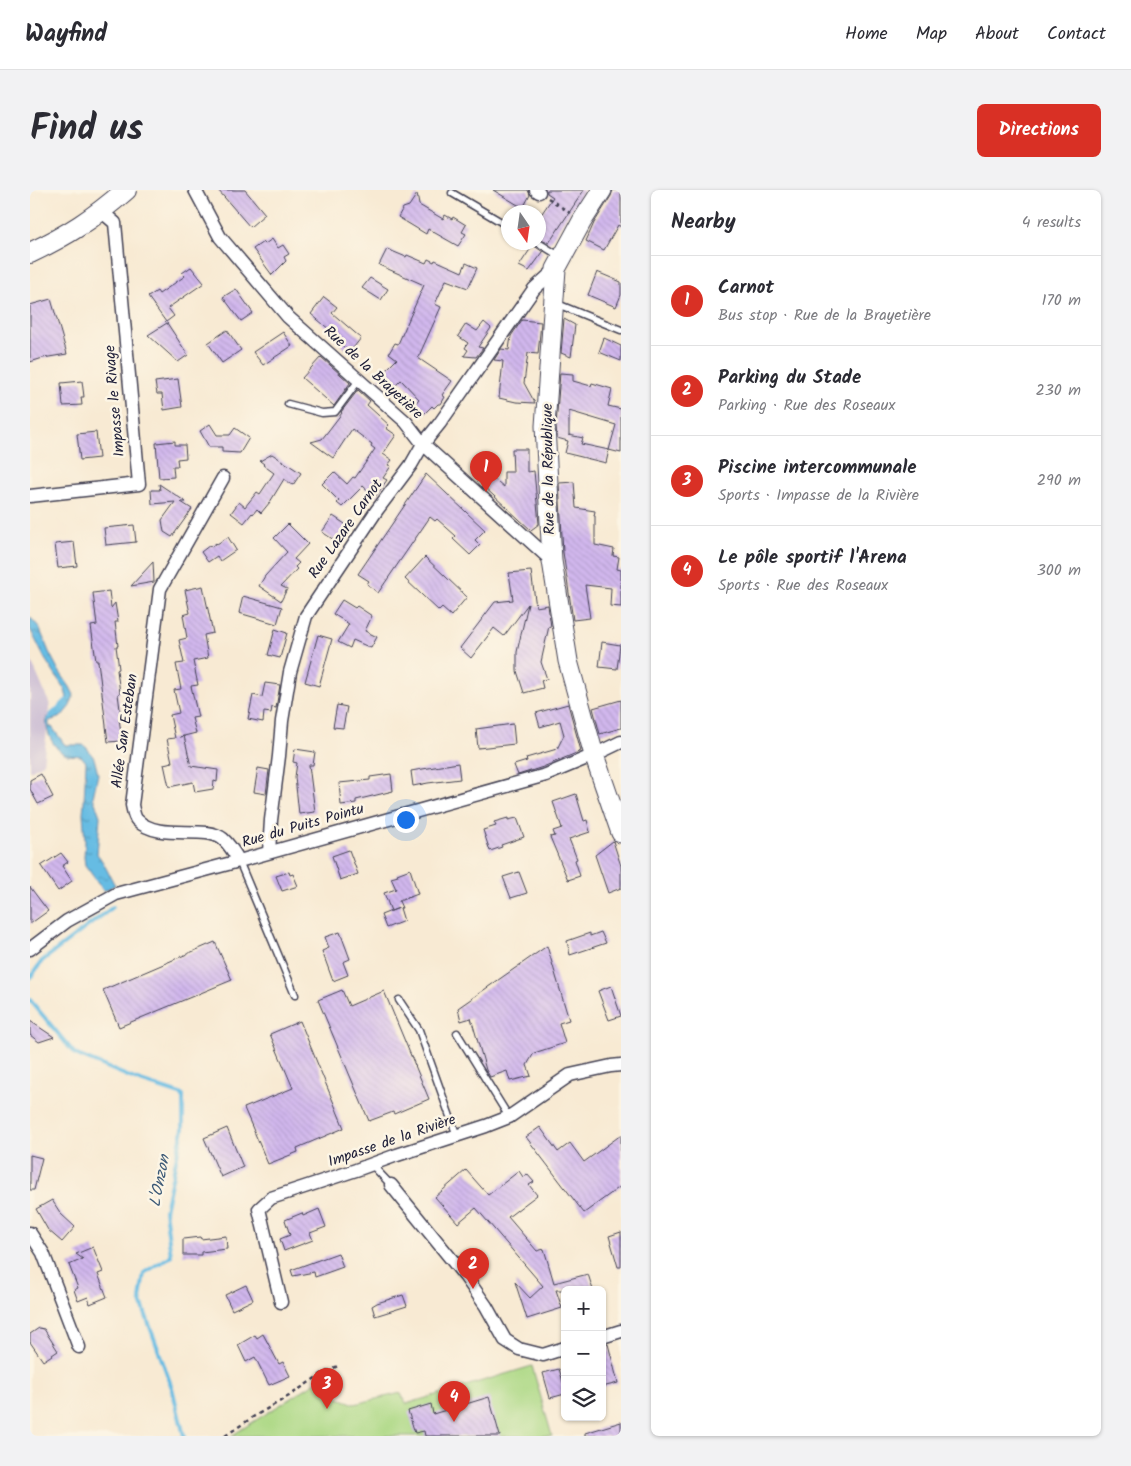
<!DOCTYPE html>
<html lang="en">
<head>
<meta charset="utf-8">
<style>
	:root { --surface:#fff; --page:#f2f2f3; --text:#2b2b33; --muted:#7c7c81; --line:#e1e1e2; --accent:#d93025 }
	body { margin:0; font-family:Kalam,sans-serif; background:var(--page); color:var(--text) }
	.controls { position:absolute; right:15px; bottom:15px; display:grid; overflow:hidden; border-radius:8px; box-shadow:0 1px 4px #0004 }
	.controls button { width:45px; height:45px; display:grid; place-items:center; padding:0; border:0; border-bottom:1px solid var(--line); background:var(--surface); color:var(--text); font:25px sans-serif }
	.compass { position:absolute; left:471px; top:15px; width:45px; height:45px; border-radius:50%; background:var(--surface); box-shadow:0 1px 4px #0004; rotate:167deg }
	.you { position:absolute; left:375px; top:629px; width:18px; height:18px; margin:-12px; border:4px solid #fff; border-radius:50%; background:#1a73e8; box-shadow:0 0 0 8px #1a73e833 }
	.badge { display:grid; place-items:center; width:32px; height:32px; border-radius:50%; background:var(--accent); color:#fff; font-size:16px; font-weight:700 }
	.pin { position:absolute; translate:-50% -41px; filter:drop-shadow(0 1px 2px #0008) }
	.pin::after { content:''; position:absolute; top:26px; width:18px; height:15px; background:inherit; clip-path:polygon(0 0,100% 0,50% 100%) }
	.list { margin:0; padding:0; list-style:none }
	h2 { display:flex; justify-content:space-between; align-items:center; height:65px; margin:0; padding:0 20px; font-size:21px }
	h2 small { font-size:16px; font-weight:400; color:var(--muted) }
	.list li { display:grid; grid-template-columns:32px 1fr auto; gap:15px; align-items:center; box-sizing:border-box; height:90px; padding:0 20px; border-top:1px solid var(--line) }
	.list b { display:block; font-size:19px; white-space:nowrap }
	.list p { margin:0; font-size:16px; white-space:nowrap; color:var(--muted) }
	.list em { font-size:16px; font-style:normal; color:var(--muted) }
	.icon { flex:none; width:28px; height:28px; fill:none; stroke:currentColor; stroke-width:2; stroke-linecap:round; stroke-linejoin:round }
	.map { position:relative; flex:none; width:591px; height:1246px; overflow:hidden; border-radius:8px }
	header { display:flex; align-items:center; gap:30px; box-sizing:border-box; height:70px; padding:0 25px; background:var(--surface); border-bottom:1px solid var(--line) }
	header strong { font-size:24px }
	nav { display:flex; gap:28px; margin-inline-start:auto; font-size:18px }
	.intro { display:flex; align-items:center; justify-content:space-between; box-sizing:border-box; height:120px; padding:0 30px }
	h1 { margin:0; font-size:35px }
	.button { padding:12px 22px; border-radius:8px; background:var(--accent); color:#fff; font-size:18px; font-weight:700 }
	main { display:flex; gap:30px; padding:0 30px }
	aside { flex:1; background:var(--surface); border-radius:8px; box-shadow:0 1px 4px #0004 }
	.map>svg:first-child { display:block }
	.industrial { fill:#ccbed4 }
	.pitch { fill:#acd884; stroke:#677d60 }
	.water { fill:url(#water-ripples); stroke:#446f8f }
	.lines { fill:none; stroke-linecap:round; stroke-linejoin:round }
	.stream { stroke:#66bce3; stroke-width:4 }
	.building { fill:url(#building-back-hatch) }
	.service-casing { stroke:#424052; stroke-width:9 }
	.minor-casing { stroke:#424052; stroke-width:15 }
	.secondary-casing { stroke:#424052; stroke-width:21 }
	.primary-casing { stroke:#424052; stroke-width:22 }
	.path { stroke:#424052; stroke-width:2.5; stroke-dasharray:4 4; stroke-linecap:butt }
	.service { stroke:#fff; stroke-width:6 }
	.minor { stroke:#fff; stroke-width:12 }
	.secondary { stroke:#fff; stroke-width:19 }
	.primary { stroke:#fff; stroke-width:20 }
	.labels { text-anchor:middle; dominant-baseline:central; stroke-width:5; stroke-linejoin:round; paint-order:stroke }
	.street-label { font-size:15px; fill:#22223b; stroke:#fcf5e5 }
	.water-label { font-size:16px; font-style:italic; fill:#3a5876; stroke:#fcf5e5 }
</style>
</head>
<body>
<header>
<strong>Wayfind</strong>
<nav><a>Home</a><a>Map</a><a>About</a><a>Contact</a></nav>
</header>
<div class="intro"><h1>Find us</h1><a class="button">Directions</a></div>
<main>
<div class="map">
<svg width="591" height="1246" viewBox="0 0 591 1246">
	<defs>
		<pattern id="water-ripples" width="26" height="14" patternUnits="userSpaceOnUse" patternTransform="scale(1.25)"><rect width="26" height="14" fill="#66bce3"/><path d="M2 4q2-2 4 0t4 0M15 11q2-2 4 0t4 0" fill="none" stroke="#5498b9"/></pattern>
		<pattern id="building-back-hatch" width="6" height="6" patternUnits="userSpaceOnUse" patternTransform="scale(1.25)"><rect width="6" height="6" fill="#d1b7ed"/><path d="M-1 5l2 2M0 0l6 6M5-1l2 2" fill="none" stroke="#b39dcc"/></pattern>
	</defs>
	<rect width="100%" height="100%" fill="#fcf5e5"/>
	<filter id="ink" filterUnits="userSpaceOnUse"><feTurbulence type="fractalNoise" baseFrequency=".02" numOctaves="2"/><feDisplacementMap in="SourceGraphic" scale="10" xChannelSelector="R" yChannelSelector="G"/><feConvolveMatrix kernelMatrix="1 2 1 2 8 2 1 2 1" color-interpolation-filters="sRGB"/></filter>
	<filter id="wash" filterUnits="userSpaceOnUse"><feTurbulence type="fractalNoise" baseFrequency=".0096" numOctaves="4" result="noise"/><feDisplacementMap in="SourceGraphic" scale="20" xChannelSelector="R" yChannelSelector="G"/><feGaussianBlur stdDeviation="1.12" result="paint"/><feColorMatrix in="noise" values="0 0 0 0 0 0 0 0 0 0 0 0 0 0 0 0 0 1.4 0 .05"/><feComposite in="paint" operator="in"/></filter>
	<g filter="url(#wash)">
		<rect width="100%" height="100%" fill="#f8ead3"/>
		<path class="industrial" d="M0,468l20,47 -7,59 -13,7z"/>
		<path class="pitch" d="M502,1176l20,70h-321l96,-61 9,22 19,7 46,-11 5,11z"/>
		<path class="water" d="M0,427l9,10 10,25 10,19 11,16 4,8 -4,11 -9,11 -12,4v6h3l13,18h18l4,3 7,10 4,16 -5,23 7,19 -3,38c6,6 13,23 18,31l-11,6 -19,-26 -1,-8 1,-15 -2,-29 1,-11 2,-40 -5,-6c-4,-1 -9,0 -13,-1 -13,-2 -24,-25 -21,-37l13,-10 6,-8 1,-2 -2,-8 -20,-31 -15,-30z"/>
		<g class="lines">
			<path class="stream" d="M20,526l17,-16
				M0,788l12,-17 71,-54
				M0,810l45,54 62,26 46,15v34l-18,81 6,46 -27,17 -4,26 32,89 12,48"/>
		</g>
		<g id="blocks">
			<path class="building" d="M188,0h27l20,24 -15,13z
				M463,0h35l2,5 -7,13z
				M517,0h37l-35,53 -11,-6v-18l15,-22 -6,-4z
				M583,0h8v37l-3,-2 -14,25 -18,-9 8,-18 17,-27z
				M387,4l2,11 24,14 2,-4 7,4 1,-2 13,8 -4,7 4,2 -8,12 -30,-17 -2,5 -28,-17 5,-9 6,-2z
				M242,49l6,9 5,-3 6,9 -5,3 2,4 -14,14 -19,-26 10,-7 2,2z
				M503,55l10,7 -14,19 -10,-5z
				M357,59l19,8 1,-2 19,8 2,-4 6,3 1,-2 27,12 4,-9 11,5 -9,20 -22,-8 -11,24 6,3 -23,51 34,23 -10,14 3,2 -4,7h-3l-4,4 -2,-2 -8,8 -10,-9 5,-6 -18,-19 -9,9 -13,-12 18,-18 -8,-6 6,-10 3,1 26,-59 -45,-20z
				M161,77l13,16 -36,25 6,8 -8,6 -18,-25 9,-6 2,3 26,-18 -3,-3z
				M567,82l24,10v13l-5,12 -28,-12z
				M340,88l18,11 -7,11 -19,-12z
				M206,99l17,24 -12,8 -18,-24z
				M294,107l13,10 -5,6 29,25 -11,14 -16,-13 3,-3 -26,-22z
				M21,109l16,55 -24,4 -13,4v-57z
				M534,129l11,6 -4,32 -10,-4z
				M492,130l19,2 -3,32 -10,-1 -4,30 11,20 -19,-1 -17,-4 4,-37 -9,-1 7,-11 8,1 2,-14z
				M454,132l7,6 -13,19 5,1 -7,9 -12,-1 4,-6 -3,-2 3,-5 -10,-7 8,-12 11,7z
				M137,133l21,32 -10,7 -30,-27z
				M197,140l14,20 -19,13 -14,-20z
				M253,142l9,14 -29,19 -10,-13z
				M574,148l17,8v15l-22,-9z
				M291,167l29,26 -16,23 -32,-28z
				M530,183l13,1v7l18,5 1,-3 20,6 -4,17 13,3v44l-12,-3 7,-25 -47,-14v25v-1l14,3 -2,6 28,6 -3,13 -41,-10 3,-12 -11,-3 -1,-12z
				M148,189l4,28 -18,3 -2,-16h-5l-2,-12z
				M52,191l2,16h-3l1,8 -19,1 -2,-23z
				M328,200l12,11 -3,4 22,20 -3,3 10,7 -13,19 9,6 -4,5 3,1 -8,12 4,2 -12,17 -12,-11 -21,21 -5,-4 2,-2 -17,-17 12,-12 13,12 6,-7 2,1 20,-29 -4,-3 1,-2 -20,-15 -19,29 -22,-16 11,-3 20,-26 -1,-1z
				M180,234l7,11h13l5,-7 14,10 -9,15 -18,-1v-5h-13l-9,-16z
				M66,242l3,26 -19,2 -3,-26z
				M145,251v4h10l1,13 -9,1 1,7h-5l1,11 -15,1 -3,-35z
				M482,259h15v23l7,-1 5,53 -8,6 -49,-45 9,-9 13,11v-15h9z
				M242,264l29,19 -8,12 -9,-6 -14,23 -9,11 -4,-4 -4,5 -1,-1 -8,10 -13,-10 8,-11 6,5 12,-15 3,2 14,-21 -11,-8 1,-1 -4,-3z
				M396,284l59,56 -10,10 5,5 -10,10 -17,-16 3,-3 -19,-17 -2,2 -5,-4 -52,76 -11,-9 2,-3 -11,-7z
				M544,292l2,26 19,3 -1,5h1v29l19,4 -1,7 6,1 -2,12 4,1v37l-11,-1 1,-18 -26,-3 5,33 -17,2 -10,-68 -4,-69z
				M129,294l27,18h-5l11,7 -20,28 -8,-5 -2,-12 13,-18 -23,2 -1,-14h9z
				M303,326l15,10 -4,6 3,2 -7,10 -18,-12z
				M258,334l20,20 -14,15 5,4 -4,4 2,2 -16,17 6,3 -6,12 -22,-15 6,-10 22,-24 -13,-14z
				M104,335l2,17 -30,3 -2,-17z
				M198,347l8,13 -16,11 -3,-5 -9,6 -7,-10 9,-7 1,2 5,-4 1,1z
				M44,352l3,24 -19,2 -3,-24z
				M395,367l42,40 -16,19 -9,-8 -3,3 -34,-32z
				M123,372l1,20 -23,4z
				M501,381l5,36 12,-2 3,22 -2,-1 -8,36 6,17 -6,1 2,8 -19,5 -7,-22v-19l11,-48 -24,32 -10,-8 -23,30 -11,-10 35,-46 18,-2 -4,-27z
				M173,396l10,47 -9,2 4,23 -15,3 5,24 -7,1 7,31 -6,1 4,15 -16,4 4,-1 7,30 27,4 -1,12 -3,-1 -1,8 -18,3 -2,-10 -24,5 -5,-23 8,-2 -5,-23 8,-1 -5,-23 9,-2 -5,-23 7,-1 -5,-25 8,-1 -5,-23 8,-2 -4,-23 7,-2 -5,-23z
				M79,401l2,17 4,-5 3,19h-3l3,24h-2l3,23 -2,1 3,23 -2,1 3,23 -2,1 3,23 -14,1 -10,-81h-2l-5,-35 6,-1 -4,-32z
				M213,406l39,11 -5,17 -38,-11z
				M312,410l13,8 2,-2 15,10 -7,15 12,6 -6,11 -18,-8 -3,8 -12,-6 11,-18 -16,-10z
				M245,439l12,4 -7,25 -12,-3z
				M288,445l14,4 -13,47 -14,-4z
				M572,452l18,3 -3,24 -18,-2z
				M235,493l15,2 -4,23 -4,-1 -1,6 -7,-1 -1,10 -15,-3 5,-24 9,2z
				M591,510v28l-21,6 -7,-26z
				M538,514l13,47 -38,16 -25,8 -4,-10 13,-4 -1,-3 31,-9 7,-14 -4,-14 -20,6 -4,-14z
				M307,515l10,2 -4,21 -10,-1z
				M483,534l2,20 -37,4 -2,-19z
				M265,559l20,3 -2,13h-4l6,47 -16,2 -4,-37 2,-14 -4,-1z
				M428,573l2,16 -32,4 -15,3 -2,-15z
				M228,578l11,2 -3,24 -12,-2z
				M11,584l12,23 -15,7 -8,-15v-9z
				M361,584l2,17 -37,9v3l-15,2 -2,-22 31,-3v-3z
				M546,604l8,27 3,-1 3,12 -21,7 8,20 -2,1 5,16 -12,4 -18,-43 5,-1 -2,-5 9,-3 -9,-26z
				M478,628v2l9,-2 7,19 -23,8 1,2 -12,4 -7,-21 13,-4 -2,-4z
				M583,651l8,25v22l-13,5 -13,-38z
				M319,660l9,24 -18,6 -8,-24z
				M31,663l7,9 -6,4 10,15 -14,10 -17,-25z
				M380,679l8,25 -19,7 3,7h-2l4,13 -18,7 -5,-13 18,-7 -8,3 -7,-18 12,-4 -5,-11 7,-2 -1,-2z
				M259,682l1,3 3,-1 5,12 -16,5 -6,-15z
				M489,682l8,21 -16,5 -8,-21z
				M0,697l18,24 -18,13z
				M310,742l10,27 -7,3 5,13 -15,6 -11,-30 7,-3 -4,-11z
				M571,742l5,11 -36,12 -3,-14 23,-8v3z
				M185,752l17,38 -113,47 -16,-37z
				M517,756l22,74 -10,3 6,20 -31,10 -7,12 4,11 -21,5 -3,-10 -17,6 -4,-7 -15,-52 -10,3 -3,-13z
				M581,796l10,30 -12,4 -11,-29z
				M312,800l7,16 35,-15 45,108 -35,15 -1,-2 -24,9 -51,-121z
				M0,831l24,16 -15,5 -9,-7z
				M270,831l44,107 -47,20 1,4 -30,12 -24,-56 49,-20 -23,-54z
				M510,937l18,25 12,-9 14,19 37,-27v51l-37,27 -58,-76z
				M197,938l16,39 -22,10 -17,-39z
				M0,965l12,3 -8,32h-4z
				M436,980l22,25 31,-24 4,6 4,-3 7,8 -5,3 8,10 -29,22 29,34 7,-2 10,34 34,-9 5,16h-37l6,18 -35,11 -12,-37 15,16 13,-12 -67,-78 -18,15 -23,-26z
				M22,1010l9,14 14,13 -13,15 -14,-12 -12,-21z
				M289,1019l7,18 -16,6 3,7 -29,11 -4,-12 10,-4 -5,-15 17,-7 1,3z
				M591,1042v35h-3l-9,-31z
				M196,1046l1,13 -26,3v3h-18v-16l17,-2 1,2z
				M63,1057l10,25 -5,2 9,23 -17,7 -2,-7 -10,4 -4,-11 4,-2 -9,-23 14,-6 -7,-5z
				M308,1063l5,14 -28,10 -1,-5 -21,4 -2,-6z
				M216,1095l7,15 -21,10 -7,-15z
				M373,1105l4,11 -32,10 -3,-10 5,-3z
				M9,1138l5,1 14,22 -15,10 -13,-19v-8z
				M233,1144l16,30 4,-2 7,14 -21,9 -14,-28 -9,5 -8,-17 17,-10 2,3z
				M578,1154l10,39 -16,4v-42z
				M529,1179l6,19v6l-15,4 -7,-25z
				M459,1207l11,39h-75l-1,-5 -9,2 -7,-22 23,-7 2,10z
				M591,1232v14h-36v-3z"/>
		</g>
	</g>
	<g filter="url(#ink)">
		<use href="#blocks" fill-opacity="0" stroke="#424052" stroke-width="1"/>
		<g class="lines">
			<defs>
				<path id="service" d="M422,3l56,33
					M507,52l24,15
					M525,113l66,27
					M258,214l34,9 13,-1 24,-32
					M209,671l56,134
					M369,810l20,30 38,106
					M427,843l52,84
					M342,975l19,20"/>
				<path id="minor" d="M165,0l25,47 68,80 118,105 17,22 129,117
					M506,0l3,2
					M193,288l-63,111 -28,216c1,5 2,12 5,15 22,22 67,4 86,19 7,6 12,15 16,22
					M0,306l109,-12 -24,-261 -14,-12
					M239,662l2,-32 8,-64 3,-35 8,-49 16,-56 71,-106 34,-45 12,-21 17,-21 94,-134 22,-20
					M0,759l37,-28 49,-27 123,-33 307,-86 48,-20 27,-13
					M361,995l74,91 21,30 19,34 14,9 24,6 22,-7
					M0,1043l13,20 36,94
					M251,1112l-22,-93 12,-11 85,-28 41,-15 89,-29 23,-9 61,-42 41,-9 10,-1
					M572,1147l19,-6"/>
				<path id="secondary" d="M572,0l-20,31 -26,48 -11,157 7,135 16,100 26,94 27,78"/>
				<path id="primary" d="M0,63c38,-18 64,-35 96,-63"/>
			</defs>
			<use href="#service" class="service-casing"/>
			<use href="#minor" class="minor-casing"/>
			<use href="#secondary" class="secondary-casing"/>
			<use href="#primary" class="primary-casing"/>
			<path class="path" d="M518,8l22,15
				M195,1246l28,-19 36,-21 34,-23 17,-8"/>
			<use href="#service" class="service"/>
			<use href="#minor" class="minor"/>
			<use href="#secondary" class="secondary"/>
			<use href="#primary" class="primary"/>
		</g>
	</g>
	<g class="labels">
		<g class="street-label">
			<text transform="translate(343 183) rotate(43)">Rue de la Brayetière</text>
			<text transform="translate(85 211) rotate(-95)">Impasse le Rivage</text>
			<text transform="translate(519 279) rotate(-91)">Rue de la République</text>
			<text transform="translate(316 339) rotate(-55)">Rue Lazare Carnot</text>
			<text transform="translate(95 541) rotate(-82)">Allée San Esteban</text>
			<text transform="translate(273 636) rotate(-16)">Rue du Puits Pointu</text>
			<text transform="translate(362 951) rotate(-19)">Impasse de la Rivière</text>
		</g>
		<g class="water-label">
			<text transform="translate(130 991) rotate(-79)">L'Onzon</text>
		</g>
	</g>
</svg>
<div class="controls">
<button>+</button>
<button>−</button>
<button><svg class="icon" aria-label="layers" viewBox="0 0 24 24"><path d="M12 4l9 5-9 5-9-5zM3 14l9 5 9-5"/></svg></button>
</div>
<svg class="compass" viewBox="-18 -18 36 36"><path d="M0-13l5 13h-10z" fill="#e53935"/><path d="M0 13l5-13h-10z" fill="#7c7c81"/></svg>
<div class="you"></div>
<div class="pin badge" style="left:456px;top:302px">1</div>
<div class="pin badge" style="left:443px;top:1099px">2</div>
<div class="pin badge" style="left:297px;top:1219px">3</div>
<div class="pin badge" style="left:424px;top:1232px">4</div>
</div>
<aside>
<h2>Nearby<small>4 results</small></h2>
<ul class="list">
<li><span class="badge">1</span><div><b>Carnot</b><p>Bus stop · Rue de la Brayetière</p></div><em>170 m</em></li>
<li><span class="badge">2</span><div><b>Parking du Stade</b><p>Parking · Rue des Roseaux</p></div><em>230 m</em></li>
<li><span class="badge">3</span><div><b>Piscine intercommunale</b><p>Sports · Impasse de la Rivière</p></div><em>290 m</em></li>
<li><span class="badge">4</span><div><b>Le pôle sportif l'Arena</b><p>Sports · Rue des Roseaux</p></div><em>300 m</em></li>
</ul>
</aside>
</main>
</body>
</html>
